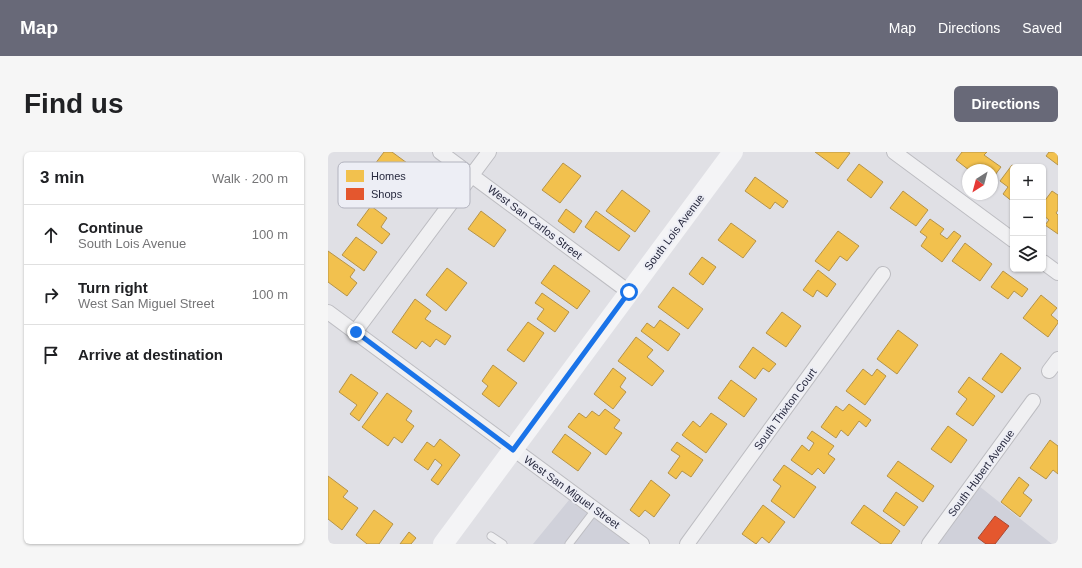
<!DOCTYPE html>
<html lang="en">
<head>
<meta charset="utf-8">
<style>
	:root { --surface:#fff; --page:#f6f6f6; --text:#202124; --muted:#757577; --line:#e0e0e0; --accent:#686978 }
	body { margin:0; font-family:Arial,sans-serif; background:var(--page); color:var(--text) }
	.controls { position:absolute; right:12px; top:12px; display:grid; overflow:hidden; border-radius:6px; box-shadow:0 1px 3px #0004 }
	.controls button { width:36px; height:36px; display:grid; place-items:center; padding:0; border:0; border-bottom:1px solid var(--line); background:var(--surface); color:var(--text); font:20px sans-serif }
	.compass { position:absolute; left:634px; top:12px; width:36px; height:36px; border-radius:50%; background:var(--surface); box-shadow:0 1px 3px #0004; rotate:216deg }
	.stop { position:absolute; width:12px; height:12px; margin:-9px; border:3px solid #1a73e8; border-radius:50%; background:#fff }
	.stop.end { background:#1a73e8; border-color:#fff; box-shadow:0 1px 4px #0008 }
	.list { margin:0; padding:0; list-style:none }
	h2 { display:flex; justify-content:space-between; align-items:center; height:52px; margin:0; padding:0 16px; font-size:17px }
	h2 small { font-size:13px; font-weight:400; color:var(--muted) }
	.list li { display:grid; grid-template-columns:26px 1fr auto; gap:12px; align-items:center; box-sizing:border-box; height:60px; padding:0 16px; border-top:1px solid var(--line) }
	.list b { display:block; font-size:15px; white-space:nowrap }
	.list p { margin:0; font-size:13px; white-space:nowrap; color:var(--muted) }
	.list em { font-size:13px; font-style:normal; color:var(--muted) }
	.icon { flex:none; width:22px; height:22px; fill:none; stroke:currentColor; stroke-width:2; stroke-linecap:round; stroke-linejoin:round }
	.map { position:relative; flex:none; width:730px; height:392px; overflow:hidden; border-radius:6px }
	header { display:flex; align-items:center; gap:24px; box-sizing:border-box; height:56px; padding:0 20px; background:var(--accent); color:#fff }
	header strong { font-size:19px }
	nav { display:flex; gap:22px; margin-inline-start:auto; font-size:14px }
	.intro { display:flex; align-items:center; justify-content:space-between; box-sizing:border-box; height:96px; padding:0 24px }
	h1 { margin:0; font-size:28px }
	.button { padding:10px 18px; border-radius:6px; background:var(--accent); color:#fff; font-size:14px; font-weight:700 }
	main { display:flex; gap:24px; padding:0 24px }
	aside { flex:1; background:var(--surface); border-radius:6px; box-shadow:0 1px 3px #0004 }
	.map>svg:first-child { display:block }
	.built { fill:#d0d1da }
	.homes { fill:#f2c14e; stroke:#b59349 }
	.shops { fill:#e4572e; stroke:#ab4933 }
	.lines { fill:none; stroke-linecap:round; stroke-linejoin:round }
	.lane-casing { stroke:#bdbdc2; stroke-width:9 }
	.street-casing { stroke:#bdbdc2; stroke-width:16 }
	.lane { stroke:#f0f0f2; stroke-width:7 }
	.street { stroke:#f0f0f2; stroke-width:14 }
	.secondary { stroke:#f4f4f6; stroke-width:20 }
	.route { stroke:#1a73e8; stroke-width:5 }
	.labels { text-anchor:middle; dominant-baseline:central; stroke-width:4; stroke-linejoin:round; paint-order:stroke }
	.street-label { font-size:11px; fill:#27293e; stroke:#edeef5 }
	.key { fill:#edeef5; stroke:#b2b3be; stroke-width:1 }
	.key-label { font-size:11px; fill:#27293e }
</style>
</head>
<body>
<header>
<strong>Map</strong>
<nav><a>Map</a><a>Directions</a><a>Saved</a></nav>
</header>
<div class="intro"><h1>Find us</h1><a class="button">Directions</a></div>
<main>
<aside>
<h2>3 min<small>Walk · 200 m</small></h2>
<ul class="list">
<li><svg class="icon" aria-label="ahead" viewBox="0 0 24 24"><path d="M12 20V5M6 11l6-6 6 6"/></svg><div><b>Continue</b><p>South Lois Avenue</p></div><em>100 m</em></li>
<li><svg class="icon" aria-label="right" viewBox="0 0 24 24"><path d="M7 20v-9h11M14 6l5 5-5 5"/></svg><div><b>Turn right</b><p>West San Miguel Street</p></div><em>100 m</em></li>
<li><svg class="icon" aria-label="arrive" viewBox="0 0 24 24"><path d="M6 21V4h12l-3 4 3 4H6"/></svg><div><b>Arrive at destination</b></div></li>
</ul>
</aside>
<div class="map">
<svg width="730" height="392" viewBox="0 0 730 392">
	<rect width="100%" height="100%" fill="#e0e0e5"/>
	<path class="built" d="M651,334l73,58h-115z
		M241,348l60,44h-96z"/>
	<path class="homes" d="M56,0h8l41,30 -12,16 -12,-9 -3,5 -34,-26z
		M487,0h33l2,1 -12,16z
		M634,0h25l-3,3 17,12 -9,12v-9h-23l-13,-10z
		M721,0h9v13l-12,-9z
		M235,11l18,13 -21,27 -18,-13z
		M531,12l24,18 -12,16 -24,-18z
		M684,13l3,2h-2v35l-10,-8 5,-7 -8,-6z
		M427,25l33,24 -5,7 -8,-6 -5,7 -25,-18z
		M294,38l28,21 -15,21 -29,-21z
		M575,39l25,19 -12,16 -26,-18z
		M724,39l6,4v15l-2,3 2,2v19l-13,-9 4,-5 -6,-5v-12z
		M43,54l16,12 -6,9 9,7 -8,10 -25,-19z
		M238,57l16,12 -8,12 -16,-12z
		M153,59l25,19 -12,17 -26,-18z
		M268,59l34,25 -11,15 -34,-24z
		M602,67l14,10 -4,5 7,5 7,-8 7,5 -19,26 -21,-16 6,-9 -7,-5z
		M403,71l25,18 -13,17 -25,-18z
		M510,79l21,15 -12,15 -7,-5 -11,15 -14,-10z
		M28,85l21,15 -13,19 -22,-16z
		M637,91l27,21 -12,17 -28,-20z
		M0,99l27,19 -5,7 7,6 -10,13 -19,-14z
		M374,105l14,10 -13,18 -14,-11z
		M226,113l36,26 -13,18 -36,-26z
		M119,116l20,15 -21,28 -20,-16z
		M490,118l18,14 -9,13 -10,-7 -4,7 -10,-7z
		M675,119l25,18 -6,8 -8,-6 -6,8 -17,-12z
		M345,135l30,22 -15,20 -30,-22z
		M214,141l27,19 -14,20 -18,-13 7,-10 -9,-6z
		M713,143l16,13 -6,7 7,6v2l-10,14 -25,-19z
		M87,147l16,12 -6,8 26,17 -6,9 -9,-6 -6,8 -8,-6 -6,8 -24,-17z
		M454,160l19,14 -15,21 -20,-14z
		M332,168l20,14 -12,17 -27,-20 6,-8 7,5z
		M200,170l16,11 -20,29 -17,-12z
		M570,178l20,15 -21,29 -20,-15z
		M308,185l17,13 -6,7 17,14 -12,15 -34,-25z
		M425,195l23,17 -7,8 -6,-4 -8,11 -16,-12z
		M673,201l20,15 -19,25 -20,-14z
		M165,213l24,18 -18,24 -17,-13 6,-8 -6,-5z
		M285,216l13,10 -6,9 6,5 -13,17 -19,-15z
		M535,217l9,7 5,-7 9,7 -21,29 -19,-14z
		M23,222l27,19 -19,28 -9,-7 7,-9 -18,-13z
		M641,225l26,19 -22,30 -17,-12 11,-15 -9,-7z
		M403,228l26,19 -13,18 -26,-19z
		M59,241l25,18 -6,9 8,6 -12,17 -8,-6 -6,9 -26,-19z
		M521,252l22,16 -5,7 -7,-6 -11,15 -7,-6 -5,8 -15,-11 15,-21 7,5z
		M277,257l15,11 -6,8 8,5 -16,22 -38,-28 11,-14 7,5 6,-7 7,5z
		M383,261l16,11 -21,29 -24,-18 11,-14 7,6z
		M620,274l19,14 -16,23 -20,-14z
		M484,279l22,15 -6,8 7,5 -11,15 -6,-6 -6,7 -21,-15 11,-15 7,6 5,-8 -7,-5z
		M237,282l26,19 -13,18 -26,-19z
		M112,287l20,16 -22,30 -7,-5 11,-15 -7,-6 -7,11 -14,-10 13,-18 7,5z
		M722,288l8,6v28l-5,-4 -7,9 -16,-11z
		M349,290l26,18 -12,17 -9,-6 -6,8 -8,-6 12,-17 -9,-6z
		M570,309l36,25 -11,16 -36,-26z
		M456,313l32,22 -22,31 -23,-17 10,-15 -8,-6z
		M0,324l20,15 -5,6 15,11 -16,22 -14,-11z
		M691,325l10,8 -6,8 9,7 -12,17 -19,-15z
		M323,328l19,15 -16,22 -9,-7 -6,7 -9,-7z
		M568,340l22,15 -14,19 -21,-15z
		M435,353l22,17 -16,21 -7,-6 -6,7 -14,-10z
		M536,353l36,26 -9,13h-10l-30,-21z
		M46,358l19,14 -14,20h-12l-11,-9z
		M81,380l7,6 -5,6h-11z"/>
	<path class="shops" d="M667,364l14,10 -14,18h-9l-8,-6z"/>
	<g class="lines">
		<defs>
			<path id="lane" d="M163,384l12,8
				M241,392l26,-34"/>
			<path id="street" d="M112,0l189,140
				M566,0l119,88
				M715,110l15,11
				M0,160l314,232
				M27,180l134,-180
				M721,219l9,-12
				M359,392l196,-270
				M601,392l104,-143"/>
		</defs>
		<use href="#lane" class="lane-casing"/>
		<use href="#street" class="street-casing"/>
		<use href="#lane" class="lane"/>
		<use href="#street" class="street"/>
		<path class="secondary" d="M115,392l290,-392"/>
	</g>
	<g class="lines">
		<path class="route" d="M28,180l157,118 116,-158"/>
	</g>
	<g class="labels">
		<g class="street-label">
			<text transform="translate(207 70) rotate(37)">West San Carlos Street</text>
			<text transform="translate(346 80) rotate(-53)">South Lois Avenue</text>
			<text transform="translate(457 257) rotate(-54)">South Thixton Court</text>
			<text transform="translate(653 321) rotate(-54)">South Hubert Avenue</text>
			<text transform="translate(244 340) rotate(36)">West San Miguel Street</text>
		</g>
	</g>
	<rect x="10" y="10" width="132" height="46" rx="6" class="key"/>
	<rect x="18" y="18" width="18" height="12" fill="#f2c14e"/>
	<rect x="18" y="36" width="18" height="12" fill="#e4572e"/>
	<g class="key-label">
		<text x="43" y="28">Homes</text>
		<text x="43" y="46">Shops</text>
	</g>
</svg>
<div class="controls">
<button>+</button>
<button>−</button>
<button><svg class="icon" aria-label="layers" viewBox="0 0 24 24"><path d="M12 4l9 5-9 5-9-5zM3 14l9 5 9-5"/></svg></button>
</div>
<svg class="compass" viewBox="-18 -18 36 36"><path d="M0-13l5 13h-10z" fill="#e53935"/><path d="M0 13l5-13h-10z" fill="#757577"/></svg>
<div class="stop" style="left:301px;top:140px"></div>
<div class="stop end" style="left:28px;top:180px"></div>
</div>
</main>
</body>
</html>
